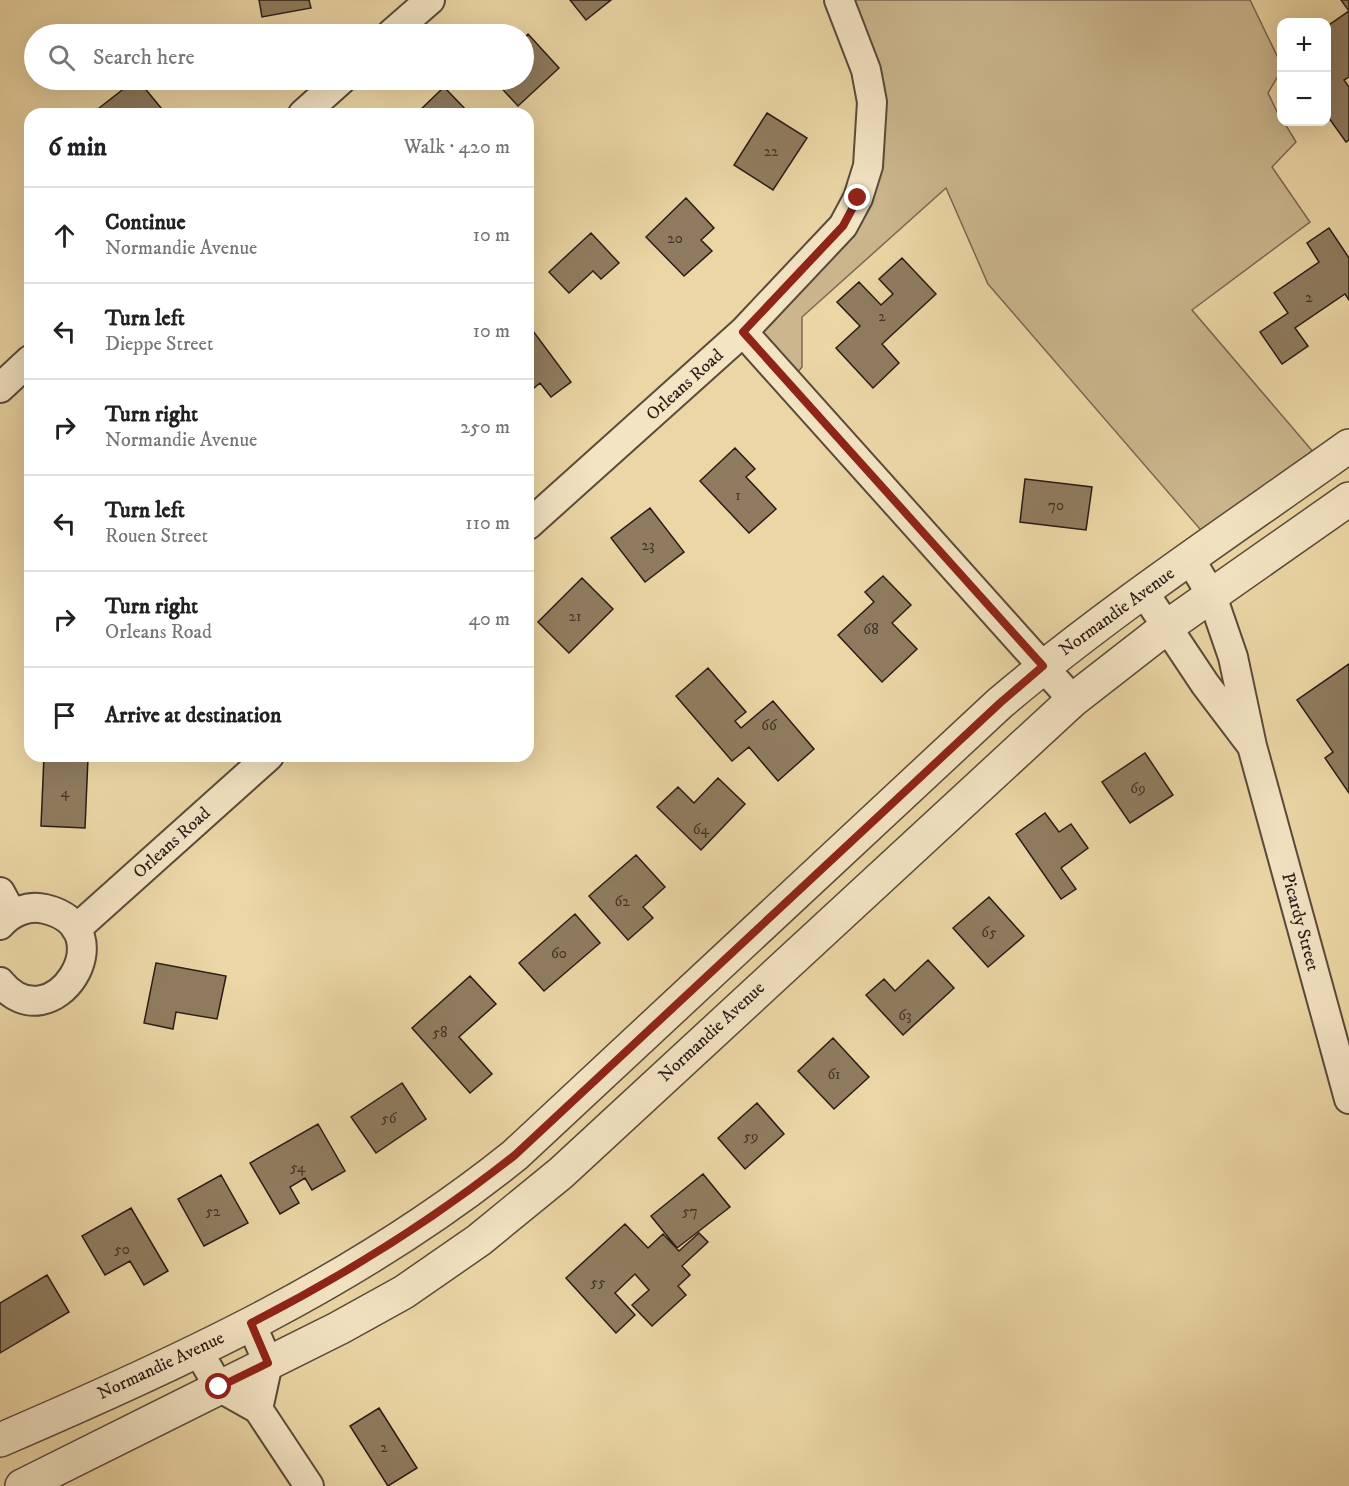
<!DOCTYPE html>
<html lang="en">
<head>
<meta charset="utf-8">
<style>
	:root { --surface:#fff; --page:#f6f6f6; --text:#202124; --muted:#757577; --line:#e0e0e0 }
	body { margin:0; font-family:"IM FELL DW Pica",serif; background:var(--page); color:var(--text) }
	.controls { position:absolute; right:18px; top:18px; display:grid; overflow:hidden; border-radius:12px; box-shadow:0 6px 24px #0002 }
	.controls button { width:54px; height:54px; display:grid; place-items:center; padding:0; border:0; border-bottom:2px solid var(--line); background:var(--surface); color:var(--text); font:30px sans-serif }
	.stop { position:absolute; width:18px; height:18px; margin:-14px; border:4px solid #8f2418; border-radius:50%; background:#fff }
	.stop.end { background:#8f2418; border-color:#fff; box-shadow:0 2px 6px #0008 }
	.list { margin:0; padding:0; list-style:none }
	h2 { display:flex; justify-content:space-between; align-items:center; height:78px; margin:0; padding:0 24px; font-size:26px }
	h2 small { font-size:20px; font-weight:400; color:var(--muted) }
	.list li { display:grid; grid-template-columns:39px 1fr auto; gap:18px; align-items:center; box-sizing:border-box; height:96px; padding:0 24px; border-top:2px solid var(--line) }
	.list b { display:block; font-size:22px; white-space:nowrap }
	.list p { margin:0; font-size:20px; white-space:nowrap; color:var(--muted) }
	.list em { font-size:20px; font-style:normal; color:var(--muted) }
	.icon { flex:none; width:33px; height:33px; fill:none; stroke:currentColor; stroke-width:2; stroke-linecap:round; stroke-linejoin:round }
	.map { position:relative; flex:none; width:1349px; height:1486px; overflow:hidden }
	.search { position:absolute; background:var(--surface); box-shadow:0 6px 24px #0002; left:24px; top:24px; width:510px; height:66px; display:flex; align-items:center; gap:15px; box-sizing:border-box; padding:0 21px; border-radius:33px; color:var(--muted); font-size:22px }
	.panel { position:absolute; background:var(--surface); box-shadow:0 6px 24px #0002; left:24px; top:108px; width:510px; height:654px; border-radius:18px }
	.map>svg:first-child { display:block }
	.green { fill:#cbb68d; stroke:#7a6852; stroke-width:1.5 }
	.building { fill:#8f7c60; stroke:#2a1b16; stroke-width:1.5 }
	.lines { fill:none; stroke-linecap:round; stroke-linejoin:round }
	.minor-casing { stroke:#5a4a3a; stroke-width:32 }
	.tertiary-casing { stroke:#5a4a3a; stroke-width:36 }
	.minor { stroke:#f3e4c4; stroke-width:28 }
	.tertiary { stroke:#f3e4c4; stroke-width:33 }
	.route { stroke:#8f2418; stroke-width:8 }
	.labels { text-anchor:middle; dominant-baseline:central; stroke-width:4.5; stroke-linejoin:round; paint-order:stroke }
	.number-label { font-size:15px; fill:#433328 }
	.street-label { font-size:18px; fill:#2a1b16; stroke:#f3e4c4 }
</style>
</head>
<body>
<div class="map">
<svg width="1349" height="1486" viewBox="0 0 1349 1486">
	<rect width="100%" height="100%" fill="#ecd6a5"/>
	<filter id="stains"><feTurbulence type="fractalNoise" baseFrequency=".00333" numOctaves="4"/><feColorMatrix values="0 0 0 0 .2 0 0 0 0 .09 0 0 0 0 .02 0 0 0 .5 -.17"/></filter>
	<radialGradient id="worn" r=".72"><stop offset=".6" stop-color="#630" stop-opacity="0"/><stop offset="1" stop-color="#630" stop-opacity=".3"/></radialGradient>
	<path class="green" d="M841,0h409l31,64v7l-13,22 14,29h2l12,20 -24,25 38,55 -118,88 122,143 -108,83 -218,-252 -42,-96 -144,129v50l-5,6 -41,-45 114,-159z"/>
	<path class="building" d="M259,0h50l2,8 -49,9z
		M570,0h41l-25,20z
		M1341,0h8v11z
		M1349,11v66l-5,3 5,7v53l-3,2 -20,-28v-87z
		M227,25l6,9h-20z
		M528,34l31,34 -41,38 -24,-26h30v-42z
		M135,80h3l28,34h-70l-2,-2z
		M202,80h16l-11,7z
		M444,87l26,27h-54z
		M767,113l40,25 -34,52 -39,-25z
		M686,198l28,30 -13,12 11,11 -28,25 -38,-39z
		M1329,228l20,30v42l-4,-6 -50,34 13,18 -26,18 -22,-32 28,-19 -14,-20 45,-31 -12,-19z
		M591,233l28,30 -18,16 -8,-8 -24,22 -20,-21z
		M902,258l34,36 -54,50 17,19 -26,25 -37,-40 24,-22 -23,-24 22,-20 22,23 12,-11 -14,-15z
		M533,331l38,51 -20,15 -11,-14 -12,10v-59z
		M735,448l20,21 -9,8 30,32 -27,24 -49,-52z
		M1025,479l67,8 -6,43 -66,-8z
		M650,508l34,44 -39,30 -34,-44z
		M883,576l28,29 -19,18 25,26 -35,33 -44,-47 36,-33 -9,-10z
		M582,578l31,31 -44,44 -31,-31z
		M1349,664v129l-24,-35 8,-6 -36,-52z
		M708,668l38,44 -11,9 6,7 32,-27 41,48 -36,32 -29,-34 -17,14 -56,-65z
		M1145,753l28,42 -43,28 -28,-41z
		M44,756l44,2 -3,70 -44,-2z
		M718,778l27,26 -44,46 -44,-43 21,-20 16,16z
		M1045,813l14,19 12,-8 17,24 -27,20 15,21 -15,10 -45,-65z
		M636,855l29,32 -22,20 10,11 -25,22 -39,-44z
		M989,897l35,39 -36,31 -35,-39z
		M575,914l25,29 -56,48 -25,-28z
		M928,960l26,28 -51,47 -37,-40 18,-16 11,12z
		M156,963l70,13 -9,43 -41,-7 -3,17 -29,-6z
		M470,976l26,28 -37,33 33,37 -22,19 -58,-65z
		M833,1038l36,39 -35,32 -36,-38z
		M402,1083l24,36 -50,34 -25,-36z
		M757,1103l27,31 -39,35 -27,-31z
		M318,1124l27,47 -33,19 -7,-12 -15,9 9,16 -19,11 -30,-51z
		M703,1174l27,33 -53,41 -26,-32z
		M221,1175l27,48 -44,23 -26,-47z
		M131,1208l37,63 -24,14 -14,-24 -25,14 -23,-39z
		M625,1224l23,24 15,-14 16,17 20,-18 9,9 -26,24 8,9 -12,11 8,9 -34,31 -20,-21 17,-15 -14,-16 -20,19 20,22 -19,18 -50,-55z
		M47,1275l22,37 -69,41v-50z
		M379,1408l38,60 -29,18 -38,-60z"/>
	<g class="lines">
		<defs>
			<path id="minor" d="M391,34l39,-34
				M303,114l38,-34
				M743,332l330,368
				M0,388l30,-28
				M528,525l215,-193 100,-106 15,-28 10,-32 4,-64 -6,-32 -27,-70
				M1190,559l22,37 21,61 19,89 97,353
				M1143,591l62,93 47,62
				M0,892l12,22
				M0,925c11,-13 28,-20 45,-16 83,19 7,137 -45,73
				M76,929l193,-173
				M251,1323l17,40 -10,46
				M198,1351l21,36 39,22 51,77"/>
			<path id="tertiary" d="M0,1440c182,-78 360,-160 515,-285l485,-452c110,-93 231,-173 349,-257
				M22,1486l317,-158 65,-36 75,-52 82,-67 512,-473 95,-74 181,-127"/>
		</defs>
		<use href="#minor" class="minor-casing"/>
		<use href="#tertiary" class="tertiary-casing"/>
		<use href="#minor" class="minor"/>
		<use href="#tertiary" class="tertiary"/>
	</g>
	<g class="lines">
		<path class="route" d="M219,1387l49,-24 -17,-40c94,-48 181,-102 264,-168l485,-452 43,-37 -300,-334 100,-106 15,-28"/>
	</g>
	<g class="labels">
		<g class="number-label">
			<text x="771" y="151">22</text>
			<text x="675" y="238">20</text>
			<text x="1309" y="297">2</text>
			<text x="882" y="316">2</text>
			<text x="738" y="495">1</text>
			<text x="1056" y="505">70</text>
			<text x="648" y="545">23</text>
			<text x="575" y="616">21</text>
			<text x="871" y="629">68</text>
			<text x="769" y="725">66</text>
			<text x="1138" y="788">69</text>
			<text x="65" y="792">4</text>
			<text x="701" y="829">64</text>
			<text x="622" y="901">62</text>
			<text x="989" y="932">65</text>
			<text x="559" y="953">60</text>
			<text x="905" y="1015">63</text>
			<text x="440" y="1032">58</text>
			<text x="834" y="1074">61</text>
			<text x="389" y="1118">56</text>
			<text x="751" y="1136">59</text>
			<text x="298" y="1167">54</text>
			<text x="213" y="1211">52</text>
			<text x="690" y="1211">57</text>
			<text x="122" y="1249">50</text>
			<text x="598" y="1282">55</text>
			<text x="384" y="1447">2</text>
		</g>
		<g class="street-label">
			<text transform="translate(685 385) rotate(-42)">Orleans Road</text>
			<text transform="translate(1117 612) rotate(-36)">Normandie Avenue</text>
			<text transform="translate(172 843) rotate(-42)">Orleans Road</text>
			<text transform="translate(1300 922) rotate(75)">Picardy Street</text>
			<text transform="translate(712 1032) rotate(-43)">Normandie Avenue</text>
			<text transform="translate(161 1366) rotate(-25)">Normandie Avenue</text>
		</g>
	</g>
	<rect width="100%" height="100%" filter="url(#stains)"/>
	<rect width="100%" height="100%" fill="url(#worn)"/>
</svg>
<div class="controls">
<button>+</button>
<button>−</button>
</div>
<div class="stop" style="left:219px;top:1387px"></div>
<div class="stop end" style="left:858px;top:198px"></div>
<div class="search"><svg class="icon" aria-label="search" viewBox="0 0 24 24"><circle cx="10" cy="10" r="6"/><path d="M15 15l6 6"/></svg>Search here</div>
<section class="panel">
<h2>6 min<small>Walk · 420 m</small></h2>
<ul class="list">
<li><svg class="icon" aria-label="ahead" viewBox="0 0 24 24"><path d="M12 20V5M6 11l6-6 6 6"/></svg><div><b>Continue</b><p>Normandie Avenue</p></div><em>10 m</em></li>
<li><svg class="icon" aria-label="left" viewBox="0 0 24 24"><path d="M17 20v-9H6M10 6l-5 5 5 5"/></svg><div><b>Turn left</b><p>Dieppe Street</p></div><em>10 m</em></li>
<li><svg class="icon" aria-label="right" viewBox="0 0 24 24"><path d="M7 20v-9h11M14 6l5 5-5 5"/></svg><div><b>Turn right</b><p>Normandie Avenue</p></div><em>250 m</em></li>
<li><svg class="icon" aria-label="left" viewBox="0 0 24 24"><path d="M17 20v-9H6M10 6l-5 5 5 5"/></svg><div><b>Turn left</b><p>Rouen Street</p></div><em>110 m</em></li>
<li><svg class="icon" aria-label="right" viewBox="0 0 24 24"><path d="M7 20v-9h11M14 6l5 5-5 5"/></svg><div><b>Turn right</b><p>Orleans Road</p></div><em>40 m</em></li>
<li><svg class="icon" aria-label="arrive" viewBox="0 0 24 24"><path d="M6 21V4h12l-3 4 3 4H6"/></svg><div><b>Arrive at destination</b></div></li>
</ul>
</section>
</div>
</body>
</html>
